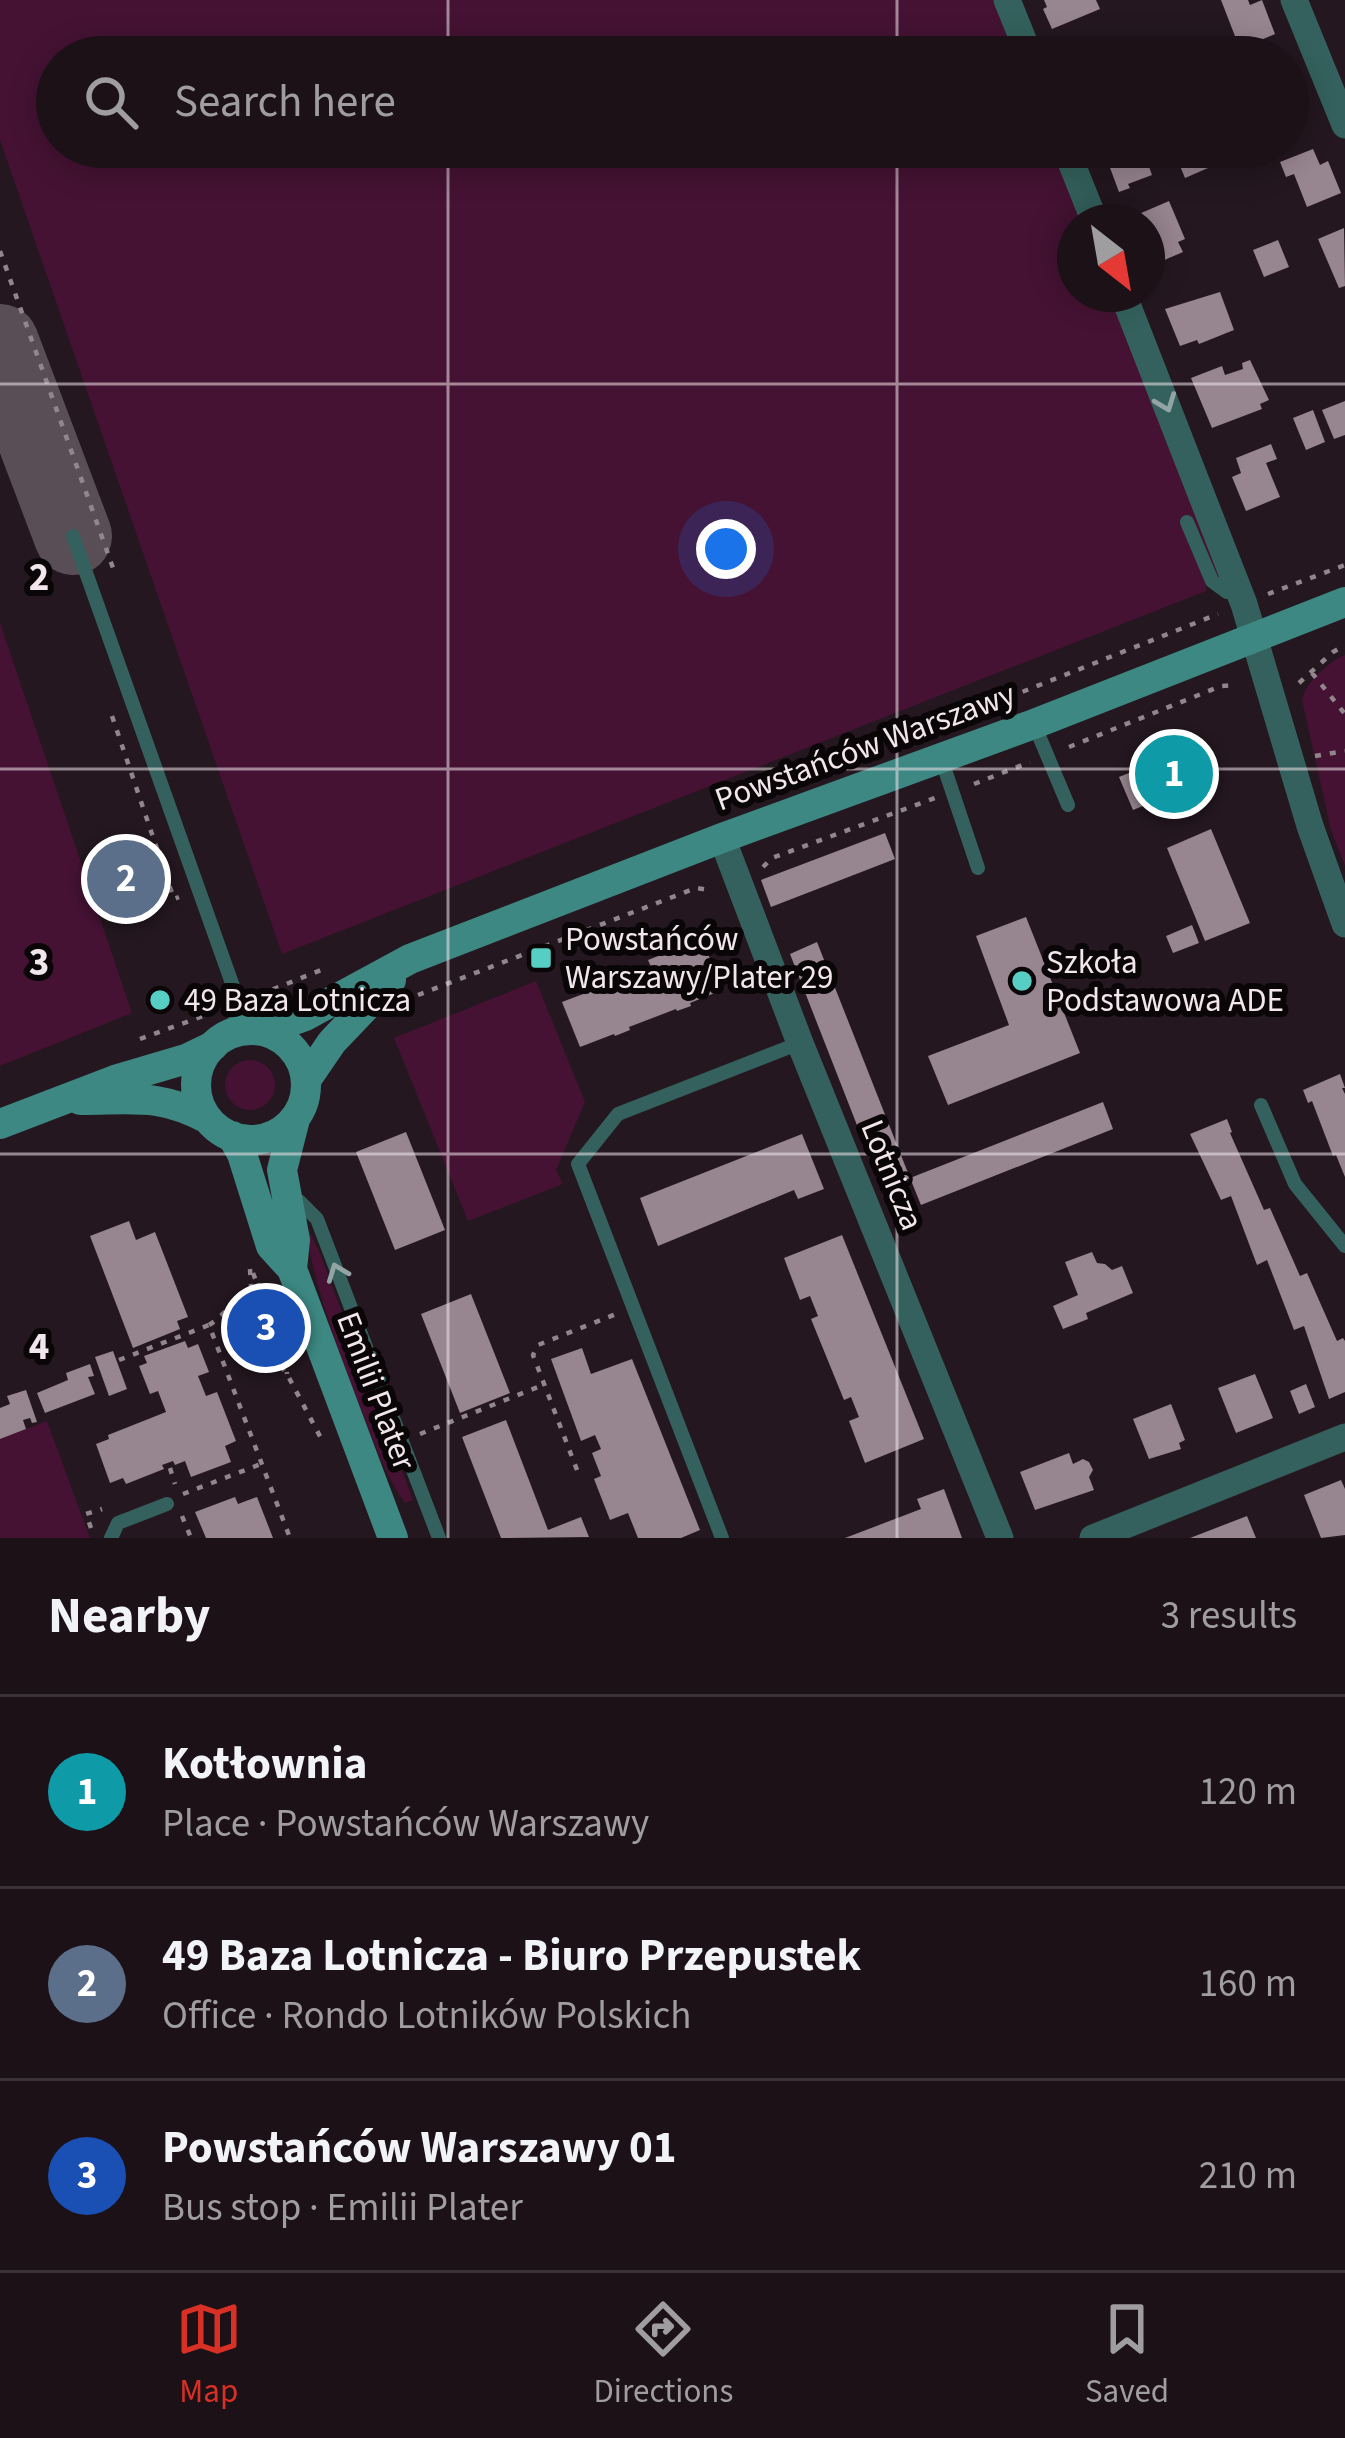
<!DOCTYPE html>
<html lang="en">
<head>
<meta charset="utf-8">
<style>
	:root { --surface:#1b1117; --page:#241a20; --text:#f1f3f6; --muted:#a09da1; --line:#393136; --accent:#d93025 }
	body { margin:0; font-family:"Source Sans 3",sans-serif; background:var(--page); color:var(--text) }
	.compass { position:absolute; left:1057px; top:204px; width:108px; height:108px; border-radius:50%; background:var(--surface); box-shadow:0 6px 30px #0003; rotate:149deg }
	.you { position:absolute; left:726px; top:549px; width:42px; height:42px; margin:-30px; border:9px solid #fff; border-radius:50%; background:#1a73e8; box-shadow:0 0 0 18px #1a73e833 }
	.badge { display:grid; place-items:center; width:78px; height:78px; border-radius:50%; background:var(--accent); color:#fff; font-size:39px; font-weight:700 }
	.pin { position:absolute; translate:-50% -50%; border:6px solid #fff; box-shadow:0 3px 12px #0006 }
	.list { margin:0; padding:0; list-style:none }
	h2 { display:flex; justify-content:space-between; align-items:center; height:156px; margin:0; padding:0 48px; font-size:51px }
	h2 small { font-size:39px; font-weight:400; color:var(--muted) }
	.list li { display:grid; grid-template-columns:78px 1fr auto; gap:36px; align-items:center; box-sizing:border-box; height:192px; padding:0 48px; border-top:3px solid var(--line) }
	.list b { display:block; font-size:45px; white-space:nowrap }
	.list p { margin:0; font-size:39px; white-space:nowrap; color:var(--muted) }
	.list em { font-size:39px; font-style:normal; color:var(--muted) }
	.icon { flex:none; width:66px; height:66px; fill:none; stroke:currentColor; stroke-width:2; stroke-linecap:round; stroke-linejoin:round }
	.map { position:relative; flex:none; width:1345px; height:1538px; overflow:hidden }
	.search { position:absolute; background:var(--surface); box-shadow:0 6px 30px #0003; left:36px; right:36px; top:36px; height:132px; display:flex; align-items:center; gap:30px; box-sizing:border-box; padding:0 42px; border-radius:66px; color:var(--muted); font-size:45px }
	.sheet { height:732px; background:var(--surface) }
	nav { display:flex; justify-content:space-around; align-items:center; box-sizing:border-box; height:168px; border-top:3px solid var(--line); background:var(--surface); font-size:33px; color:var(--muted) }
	nav a { display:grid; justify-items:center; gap:6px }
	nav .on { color:var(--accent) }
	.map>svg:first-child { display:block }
	.green { fill:#451233 }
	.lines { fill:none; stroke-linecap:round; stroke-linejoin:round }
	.taxiway { stroke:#5a4e56; stroke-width:78 }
	.building { fill:#97858f }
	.path { stroke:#91868c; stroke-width:4.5; stroke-dasharray:6 9; stroke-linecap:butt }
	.lane { stroke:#34615d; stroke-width:14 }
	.street { stroke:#34615d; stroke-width:27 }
	.secondary { stroke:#3d8882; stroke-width:30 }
	.oneway { stroke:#92a4a4 }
	.grid { fill:none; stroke:#f0e6eb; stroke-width:3; stroke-opacity:0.55 }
	.poi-dot { fill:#56cec4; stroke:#0a0507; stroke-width:4.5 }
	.labels { text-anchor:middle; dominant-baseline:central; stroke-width:12; stroke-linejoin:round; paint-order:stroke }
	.street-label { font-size:33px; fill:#f0e6eb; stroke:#0a0507 }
	.poi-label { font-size:33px; fill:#f0e6eb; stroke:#0a0507; text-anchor:start }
	.grid-label { font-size:39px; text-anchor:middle; font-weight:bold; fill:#f0e6eb; stroke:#0a0507; stroke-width:12; stroke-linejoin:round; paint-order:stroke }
</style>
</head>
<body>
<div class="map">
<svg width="1345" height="1538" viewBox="0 0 1345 1538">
	<rect width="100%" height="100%" fill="#24171f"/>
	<path class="green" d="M0,0h993l22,57h-958v90h994l30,75h-6v72h34l112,283 -15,7v7l-924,363 -282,-814z
		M0,623l132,390 -132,53z
		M1345,655v211l-14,-36 -29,-130c4,-18 26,-38 43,-45z
		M536,981l49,121 -29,68 7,14 -95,37 -74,-183z
		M225 1085a25 25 0 1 1 50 0a25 25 0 1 1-50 0Z
		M304,1221l15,30 94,249 -8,3c-21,-29 -31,-61 -44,-94 -24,-61 -47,-123 -57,-188z
		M47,1421l43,117h-90v-99z"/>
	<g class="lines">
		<path class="taxiway" d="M0,343l73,193"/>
	</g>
	<path class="building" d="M1044,0h52l4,9 -48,20 -9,-20 4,-2z
		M1221,0h27l2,5 12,-5 13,34 -35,15z
		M1288,64l19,49 -19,8z
		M1111,147h31l10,28 -24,9 2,4 -11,4 -13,-35 8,-4z
		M1219,147h24l2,4 -24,11 -6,-14z
		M1209,149l6,16 -30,13 -7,-17z
		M1313,149l7,16 8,-4 13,32 -34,14 -13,-33 -8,3 -6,-15z
		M1169,201l16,38 -7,3 5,10 -35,15 -1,-45h-13l-2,-5z
		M1344,228l1,58 -6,2 -21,-49z
		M1278,240l11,27 -25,10 -11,-27z
		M1220,292l14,38 -35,14 -2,-4 -17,6 -15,-37z
		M1250,360l19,40 -9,4 2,5 -50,19 -21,-50 31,-12 3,9 18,-6 -1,-6z
		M1345,401v34l-11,4 -12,-29z
		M1313,410l12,32 -19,8 -13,-32z
		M1271,444l6,15 -11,4 14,34 -34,14 -14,-34 9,-4 -5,-15z
		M1201,744l13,33 -81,33 -14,-33z
		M1211,829l39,94 -45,18 -38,-93z
		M885,833l10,26 -124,48 -10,-27z
		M131,836l26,73 -36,12 -26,-72z
		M1026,917l54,136 -132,52 -20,-49 81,-31 -33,-89z
		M1192,925l7,18 -26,10 -7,-17z
		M817,942l93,236 193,-76 10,27 -192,76 -11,-27 -28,11 -92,-235z
		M705,946l17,44 -32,13 1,3 -14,5 -1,-2 -47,18 1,3 -15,6 -1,-2 -34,13 -18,-45 29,-11 -3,-7 26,-11 3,8 34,-14 -3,-7 28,-11 3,7z
		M1340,1074l5,14h-3l3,6v83l-9,-22 -3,1 -21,-55 -4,2 -5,-13z
		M1227,1119l5,13 -2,1 34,77 6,-2 30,68 7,-3 30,68 6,-3 2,3v51l-16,7 -25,-73 -10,4 -27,-70 -10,5 -26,-69 -10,4 -31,-66z
		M406,1132l39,98 -50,20 -39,-98z
		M802,1134l22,55 -26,10 -4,-9 -136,56 -18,-48z
		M129,1221l7,19 19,-8 33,85 -11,4 3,8 -47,19 -43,-112z
		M842,1235l82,204 -59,24 -16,-42 10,-4 -8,-20 -7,3 -33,-81 7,-3 -8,-20 -10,4 -16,-42z
		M1092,1252l5,11 8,1 7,6 10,-4 11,27 -47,20 2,6 -25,10 -10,-23 25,-11 -13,-33z
		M471,1294l39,99 -50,20 -39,-99z
		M185,1341l3,7 10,-4 11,28 -11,4 8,20 11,-4 19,49 -11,5 6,16 -40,15 -6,-16 -10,4 -2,-4 -11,4 2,4 -38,15 -3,-6 -13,5 -14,-39 13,-5 -1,-4 58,-23 -8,-21 -8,3 -11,-28 8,-3 -3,-7z
		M582,1348l9,26 41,-15 68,171 -19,8h-43l-10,-25 -18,7 -16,-41 7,-3 -9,-23 9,-4 -6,-14 -14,6 -30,-82z
		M113,1351l14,38 -18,7 -14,-39z
		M90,1364l4,12 -6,1 7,17 -50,19 -8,-20 31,-13 -2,-7z
		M1255,1374l18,44 -37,15 -18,-45z
		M1306,1384l9,23 -16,7 -9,-23z
		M26,1390l11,32 -5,1 -2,-5 -7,2 3,9 -26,10v-31l10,-4 -3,-8z
		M1171,1404l14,36 -6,3 2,6 -32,10 -16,-40z
		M506,1420l42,110 33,-13 8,20 -88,1 -39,-101z
		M1069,1453l4,11 10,-5 6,3 4,8 -4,7 5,13 -59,20 -15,-38z
		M1341,1480l4,9v46l-24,3 -17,-43z
		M944,1489l18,49h-117l76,-29 -4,-10z
		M235,1497l3,7 19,-7 16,41h-67l-11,-26z
		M1247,1516l9,22h-66z"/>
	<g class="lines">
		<path class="path" d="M0,251l113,317 -5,3
			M1268,594l77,-29
			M1312,673l33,41
			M1299,683l34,-31 12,-7
			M112,716l62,183 5,-2
			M939,725l279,-111
			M1069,747l152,-61 16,-1
			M1315,756l30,-5
			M974,784l56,-22
			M763,867l9,-9 163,-60
			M259,995l67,-27
			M418,995l278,-107 14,2
			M140,1039l74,-27
			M250,1269l3,49 10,26 24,30 36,68
			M253,1273l33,87 1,14
			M209,1325c18,-11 31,-35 51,-40
			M119,1360l90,-35 81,213
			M420,1434l123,-49
			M170,1468l5,16
			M577,1470l-44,-115 5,-10 78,-31
			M183,1494l78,-30
			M182,1516l9,22
			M91,1528l-5,-14 16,-5"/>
		<path class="lane" d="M1187,522l25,59 15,11 11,-4
			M73,536l166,467 -7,30
			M1034,724l34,81
			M941,758l37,110
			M1261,1105l34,79 50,62
			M293,1202l6,-1 18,18 122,319
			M111,1538l7,-15 49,-19
			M722,1538l-144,-374 40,-50 182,-71"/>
		<path class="street" d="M1007,0l23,57
			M1294,0l51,125
			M1065,147l30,75
			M1123,294l121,310 66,222 35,98
			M722,838l78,205 200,495
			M1093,1538l252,-101"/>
		<path class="secondary" d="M196 1085a55 55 0 1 1 110 0a55 55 0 1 1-110 0Z
			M263,1031l42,-15 105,-57 312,-121 312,-114 311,-122
			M306,1080l26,-38 59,-62
			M80,1100c54,0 78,-7 128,19
			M0,1124l115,-44 71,-21 27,-13
			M232,1136l10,18 29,92 21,23 101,269
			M292,1269l3,-29 -13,-70 13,-51"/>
	</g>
	<defs><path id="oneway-chevron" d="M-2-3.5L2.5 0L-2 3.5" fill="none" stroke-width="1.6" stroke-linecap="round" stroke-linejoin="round" transform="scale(3)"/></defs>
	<g class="oneway">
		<use href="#oneway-chevron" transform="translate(1166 403) rotate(69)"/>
		<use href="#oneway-chevron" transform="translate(337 1272) rotate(-111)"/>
	</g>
	<path class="grid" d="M448,0v57M897,0v57M448,147v1391M897,147v1391M0,384h1345M0,769h1345M0,1154h1345"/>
	<g class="poi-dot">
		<rect x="529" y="946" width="24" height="24" rx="6"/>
		<circle cx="1022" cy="981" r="12"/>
		<circle cx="160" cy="1000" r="12"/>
	</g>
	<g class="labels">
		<g class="street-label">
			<text transform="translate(865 747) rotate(-20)">Powstańców Warszawy</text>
			<text transform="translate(892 1175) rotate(68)">Lotnicza</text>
			<text transform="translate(376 1391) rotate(69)">Emilii Plater</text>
		</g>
		<g class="poi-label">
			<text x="565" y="939">Powstańców<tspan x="565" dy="38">Warszawy/Plater 29</tspan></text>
			<text x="1046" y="962">Szkoła<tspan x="1046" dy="38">Podstawowa ADE</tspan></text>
			<text x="184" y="1000">49 Baza Lotnicza</text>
		</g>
	</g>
	<g class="grid-label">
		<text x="39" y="590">2</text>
		<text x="39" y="975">3</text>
		<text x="39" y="1359">4</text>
	</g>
</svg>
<svg class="compass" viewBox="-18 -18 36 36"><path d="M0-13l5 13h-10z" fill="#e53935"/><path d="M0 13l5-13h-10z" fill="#a09da1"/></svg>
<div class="you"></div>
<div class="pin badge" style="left:1174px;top:774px;background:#0f9aa8">1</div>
<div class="pin badge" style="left:126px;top:879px;background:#5c6f8a">2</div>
<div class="pin badge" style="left:266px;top:1328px;background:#1a4fb4">3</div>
<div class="search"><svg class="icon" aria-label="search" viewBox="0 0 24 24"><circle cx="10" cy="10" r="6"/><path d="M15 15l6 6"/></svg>Search here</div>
</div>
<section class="sheet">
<h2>Nearby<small>3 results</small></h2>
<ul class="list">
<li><span class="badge" style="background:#0f9aa8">1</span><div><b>Kotłownia</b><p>Place · Powstańców Warszawy</p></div><em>120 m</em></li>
<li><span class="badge" style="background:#5c6f8a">2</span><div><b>49 Baza Lotnicza - Biuro Przepustek</b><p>Office · Rondo Lotników Polskich</p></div><em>160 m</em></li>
<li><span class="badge" style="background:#1a4fb4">3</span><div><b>Powstańców Warszawy 01</b><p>Bus stop · Emilii Plater</p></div><em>210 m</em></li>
</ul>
</section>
<nav>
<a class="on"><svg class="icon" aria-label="map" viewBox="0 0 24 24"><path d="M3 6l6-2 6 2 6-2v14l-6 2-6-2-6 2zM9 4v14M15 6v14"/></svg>Map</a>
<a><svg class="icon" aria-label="directions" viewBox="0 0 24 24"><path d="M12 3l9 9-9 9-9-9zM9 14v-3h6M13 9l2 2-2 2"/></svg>Directions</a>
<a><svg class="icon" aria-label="saved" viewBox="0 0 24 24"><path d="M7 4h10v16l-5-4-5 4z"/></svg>Saved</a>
</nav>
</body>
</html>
